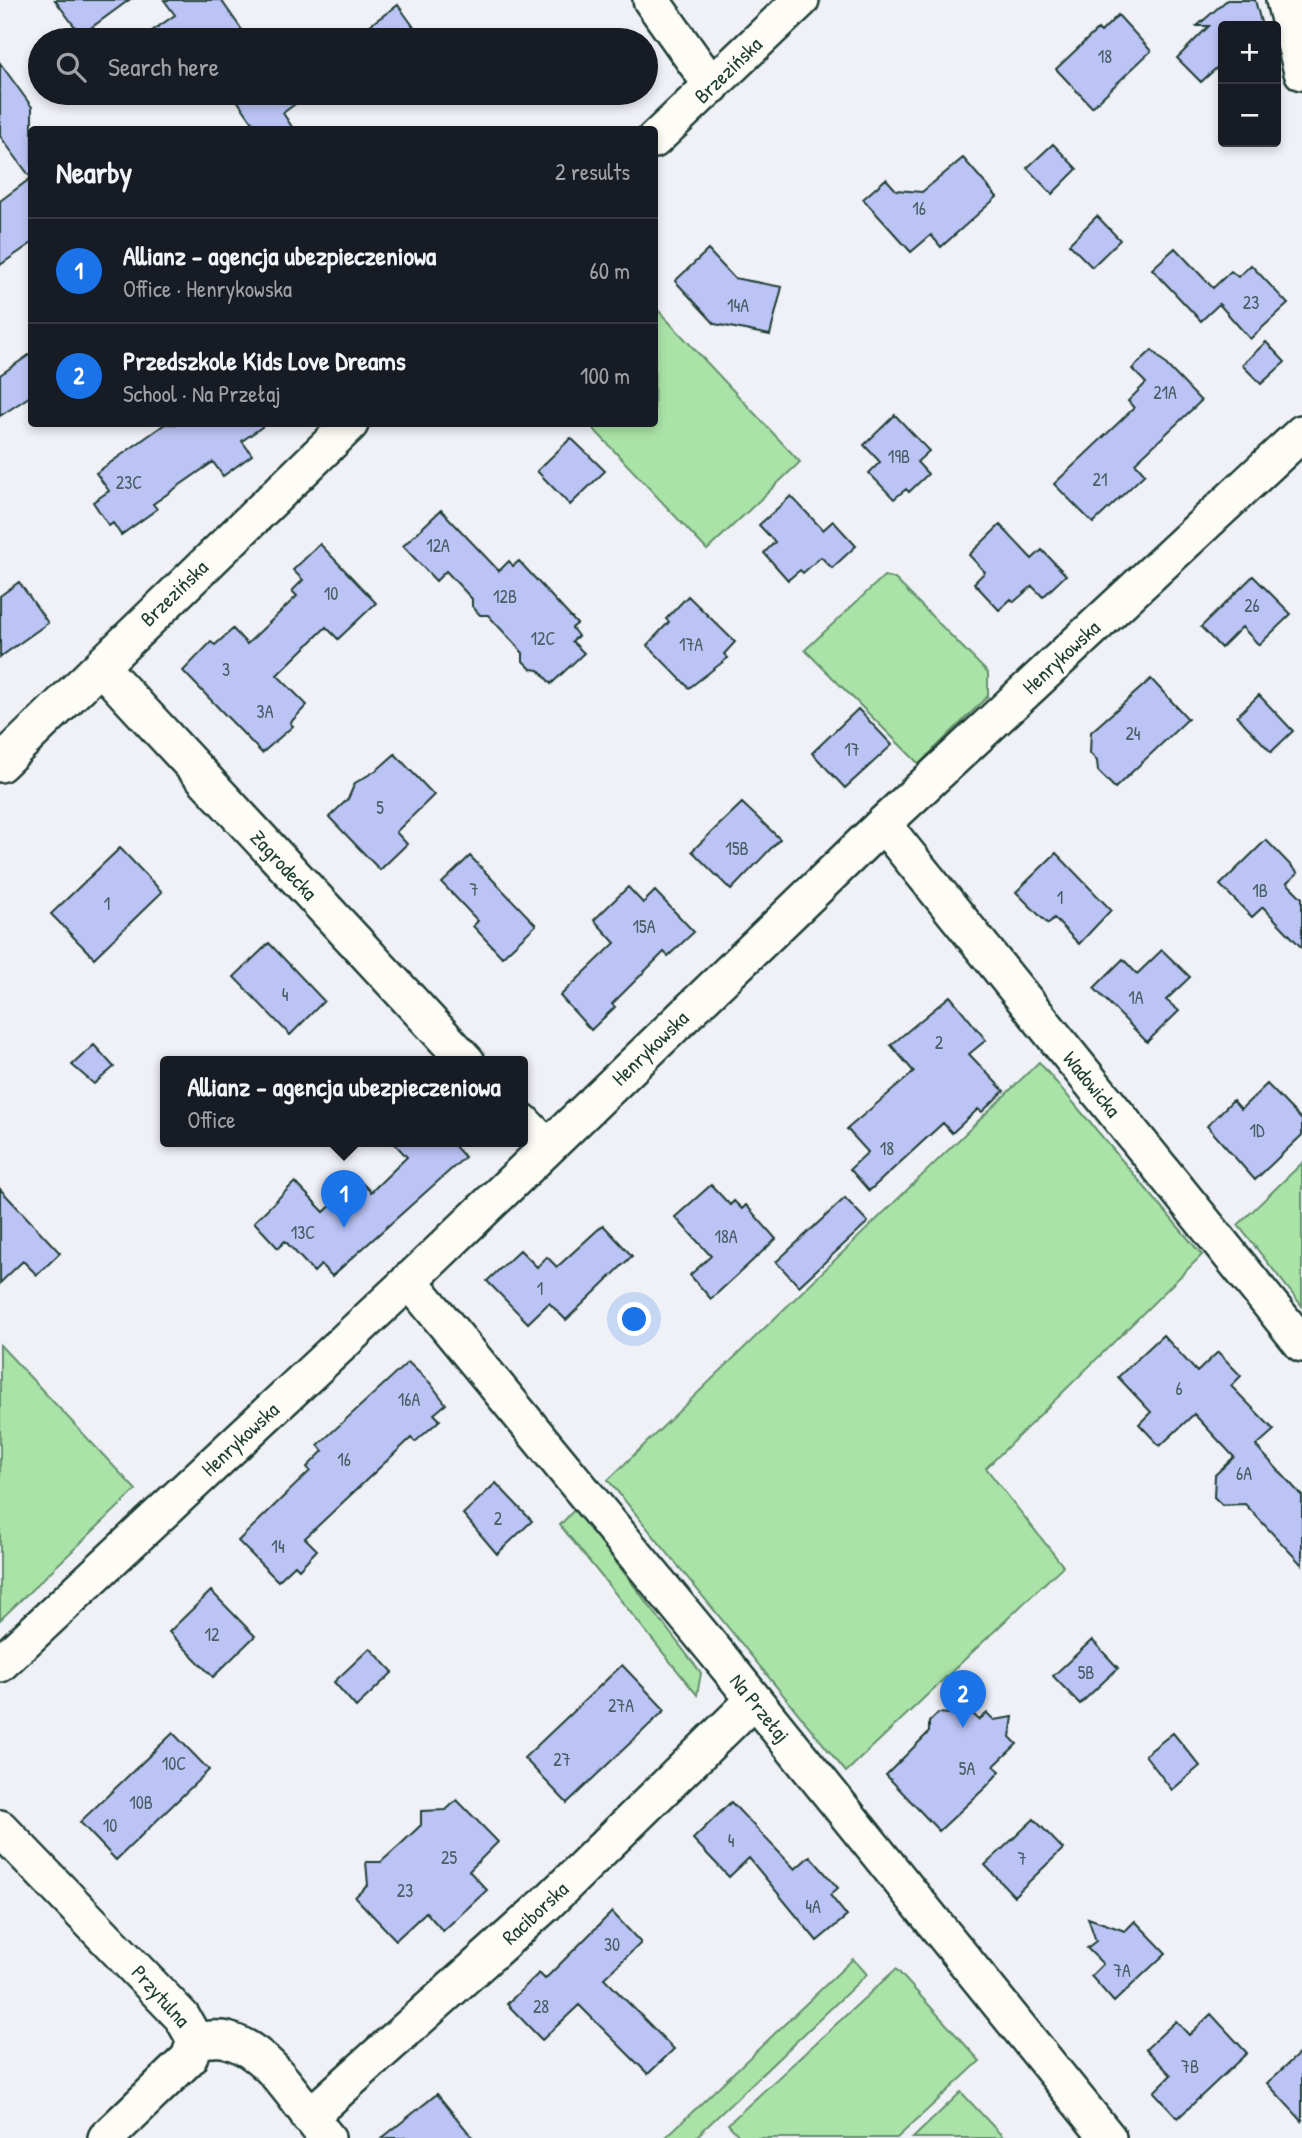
<!DOCTYPE html>
<html lang="en">
<head>
<meta charset="utf-8">
<style>
	:root { --surface:#171b24; --page:#242831; --text:#f1f3f6; --muted:#9ea1a6; --line:#363941; --accent:#1a73e8 }
	body { margin:0; font-family:"Patrick Hand",sans-serif; background:var(--page); color:var(--text) }
	.controls { position:absolute; right:21px; top:21px; display:grid; overflow:hidden; border-radius:7px; box-shadow:0 4px 10px #0003 }
	.controls button { width:63px; height:63px; display:grid; place-items:center; padding:0; border:0; border-bottom:2px solid var(--line); background:var(--surface); color:var(--text); font:35px sans-serif }
	.you { position:absolute; left:635px; top:1320px; width:24px; height:24px; margin:-18px; border:5px solid #fff; border-radius:50%; background:#1a73e8; box-shadow:0 0 0 10px #1a73e833 }
	.badge { display:grid; place-items:center; width:46px; height:46px; border-radius:50%; background:var(--accent); color:#fff; font-size:23px; font-weight:700 }
	.pin { position:absolute; translate:-50% -58px; filter:drop-shadow(0 2px 4px #0008) }
	.pin::after { content:''; position:absolute; top:37px; width:24px; height:21px; background:inherit; clip-path:polygon(0 0,100% 0,50% 100%) }
	.popup { position:absolute; left:160px; top:1056px; width:368px; height:91px; box-sizing:border-box; display:grid; place-content:center; border-radius:7px; background:var(--surface); filter:drop-shadow(0 2px 5px #0005); font-size:23px; white-space:nowrap; color:var(--muted) }
	.popup b { font-size:26px; color:var(--text) }
	.popup::after { content:''; position:absolute; left:50%; top:100%; margin-left:-14px; border:14px solid transparent; border-top-color:var(--surface) }
	.list { margin:0; padding:0; list-style:none }
	h2 { display:flex; justify-content:space-between; align-items:center; height:91px; margin:0; padding:0 28px; font-size:30px }
	h2 small { font-size:23px; font-weight:400; color:var(--muted) }
	.list li { display:grid; grid-template-columns:46px 1fr auto; gap:21px; align-items:center; box-sizing:border-box; height:105px; padding:0 28px; border-top:2px solid var(--line) }
	.list b { display:block; font-size:26px; white-space:nowrap }
	.list p { margin:0; font-size:23px; white-space:nowrap; color:var(--muted) }
	.list em { font-size:23px; font-style:normal; color:var(--muted) }
	.icon { flex:none; width:38px; height:38px; fill:none; stroke:currentColor; stroke-width:2; stroke-linecap:round; stroke-linejoin:round }
	.map { position:relative; flex:none; width:1302px; height:2138px; overflow:hidden }
	.search { position:absolute; background:var(--surface); box-shadow:0 4px 10px #0003; left:28px; top:28px; width:630px; height:77px; display:flex; align-items:center; gap:18px; box-sizing:border-box; padding:0 24px; border-radius:38px; color:var(--muted); font-size:26px }
	.panel { position:absolute; background:var(--surface); box-shadow:0 4px 10px #0003; left:28px; top:126px; width:630px; height:301px; border-radius:7px }
	.map>svg:first-child { display:block }
	.green { fill:#aae3a7; stroke:#64906e; stroke-width:2 }
	.building { fill:#bbc4f5; stroke:#1f3d34; stroke-width:2 }
	.lines { fill:none; stroke-linecap:round; stroke-linejoin:round }
	.street-casing { stroke:#1f3d34; stroke-width:40 }
	.street { stroke:#fdfcf7; stroke-width:35 }
	.labels { text-anchor:middle; dominant-baseline:central; stroke-width:6; stroke-linejoin:round; paint-order:stroke }
	.number-label { font-size:18px; fill:#465f64 }
	.street-label { font-size:21px; fill:#1f3d34; stroke:#fdfcf7 }
</style>
</head>
<body>
<div class="map">
<svg width="1302" height="2138" viewBox="0 0 1302 2138">
	<rect width="100%" height="100%" fill="#f0f1f7"/>
	<filter id="ink" filterUnits="userSpaceOnUse"><feTurbulence type="fractalNoise" baseFrequency=".0143" numOctaves="2"/><feDisplacementMap in="SourceGraphic" scale="14" xChannelSelector="R" yChannelSelector="G"/><feConvolveMatrix kernelMatrix="1 2 1 2 8 2 1 2 1" color-interpolation-filters="sRGB"/></filter>
	<g filter="url(#ink)">
		<path class="green" d="M655,307l145,155 -93,88 -118,-126h65z
			M884,576l11,3 93,94v23l-69,68 -114,-114z
			M1039,1062l163,193 -216,213 77,98 -217,206 -238,-292z
			M1302,1163v143l-64,-81z
			M0,1345l136,145 -136,130z
			M575,1509l126,164 -4,22 -137,-170z
			M853,1959l14,15 -172,164h-30z
			M896,1969l84,92 -83,77h-156l-13,-14z
			M961,2092l43,46h-91z"/>
		<path class="building" d="M55,0h74l-48,35z
			M164,0h57l28,40h-110l36,-25z
			M1227,0h28l7,26h-39v36l-22,20 -24,-24 32,-32h-12z
			M398,5l25,35h-74z
			M1118,15l33,36 -59,56 -36,-38 42,-40 3,3z
			M0,63l32,44v136l-32,22v-64l31,-23 -31,-42z
			M232,93h78l-27,20 11,17h-36z
			M1053,144l24,25 -25,25 -25,-26z
			M963,158l34,39 -56,50 -10,-12 -20,17 -48,-53 23,-20 10,11 26,2z
			M1097,216l23,24 -28,27 -23,-23z
			M1175,248l38,40 18,-17 7,6 13,-12 37,39 -38,35 -31,-35 -18,17 -49,-52z
			M708,250l26,28 48,9 -12,48 -55,-11 -40,-43z
			M1266,342l19,20 -24,22 -19,-19z
			M1152,350l49,51 -66,62 10,11 -52,49 -39,-39 80,-76 -6,-7 18,-18 -14,-14z
			M32,353v42l-32,21v-41z
			M895,415l34,36 -12,11 11,12 -19,18 -3,-3 -12,10 -25,-26 11,-11 -16,-17z
			M165,424h101l-24,17 10,14 -29,21 -10,-14 -60,42 4,5 -36,26 -8,-12 -4,3 -16,-24 16,-11 -13,-18z
			M571,438l34,33 -35,34 -33,-34z
			M791,496l32,34 10,-9 23,25 -24,22 -11,-11 -18,16 -3,-3 -12,10 -24,-27 11,-11 -16,-17z
			M441,510l58,61 10,-10 4,5 6,-5 58,63 -5,4 6,8 -6,5 12,12 -33,31 -12,-14 -8,-1 -8,-8v-8l-35,-38h-8l-8,-9v-7l-26,-28 -10,10 -33,-35z
			M1000,525l32,34 10,-9 24,25 -23,22 -11,-11 -18,16 -3,-3 -12,11 -25,-27 11,-11 -16,-17z
			M320,544l56,59 -38,36 -12,-12 -49,48 30,30 -17,18 3,3 -31,27 -79,-82 28,-29 4,3 18,-16 14,15 50,-48 -5,-5 11,-11 -10,-10z
			M1253,576l38,38 -32,31 -17,-18 -21,21 -20,-21z
			M19,582l29,41 -48,34v-61z
			M688,596l47,46 -11,12 4,4 -39,30 -42,-43 22,-23 -3,-3z
			M1151,679l37,40 -73,69 -17,-17 -1,-10 -7,-8 1,-21z
			M1259,695l34,36 -22,21 -34,-36z
			M858,709l34,36 -47,43 -33,-35z
			M395,754l39,41 -38,37 11,12 -27,26 -51,-53 19,-18 7,-16 22,-13z
			M742,803l38,36 -49,51 -39,-39z
			M1266,840l32,33 -11,10 15,15v50l-39,-41 -11,10 -32,-32z
			M120,848l42,44 -68,66 -43,-44z
			M1056,853l55,57 -32,34 -25,-26 -6,6 -32,-32z
			M470,856l66,69 -34,32 -29,-31 5,-5 -36,-38z
			M628,887l15,16 12,-12 39,41 -26,24 -4,-4 -52,52 3,3 -24,23 -31,-34 55,-53 -21,-23z
			M269,943l55,58 -34,34 -56,-58z
			M1162,950l28,27 -24,23 13,11 -32,31 -53,-54 29,-29 14,15z
			M950,996l36,44 -17,14 35,37 -22,21 -4,-3 -26,24 -9,-10 -74,68 -19,-22 18,-17 -21,-23 67,-57 -23,-27z
			M94,1045l20,22 -20,17 -22,-19z
			M1267,1084l35,36v15l-47,45 -48,-54 26,-26 8,9z
			M393,1142h58l14,15 -133,119 -11,-11 -7,7 -29,-31 -7,7 -24,-26 41,-40 29,30 35,-32 12,12 36,-35z
			M711,1185l19,20 4,-4 8,8 4,-4 30,34 -65,60 -21,-24 21,-19 -36,-39z
			M0,1189l60,64 -23,22 -14,-14 -23,22z
			M845,1198l23,24 -69,64 -23,-24z
			M603,1225l29,31 -66,64 -17,-17 -21,20 -41,-42 33,-31 17,17 10,-10 10,10z
			M1163,1335l34,37 21,-20 23,24 -10,10 43,44 -18,16 46,50v69l-57,-61 -23,1 -8,-8 1,-22 19,-18 -40,-43 -34,32 -21,-22 12,-12 -33,-35z
			M408,1362l22,21 16,21 -12,10 6,6 -25,22 -4,-4 -106,100 12,12 -18,19 -4,-4 -17,16 -40,-40 72,-70 -3,-4 16,-16 -5,-6z
			M496,1483l36,38 -35,33 -34,-40z
			M211,1591l44,45 -42,41 -44,-45z
			M1092,1640l26,28 -38,36 -27,-28z
			M370,1648l23,24 -37,35 -22,-25z
			M622,1665l43,45 -98,93 -43,-45z
			M968,1709l11,11 8,-7 7,7 19,-3 -3,20 7,7 -23,22 6,5 -13,15 -48,45 -53,-56 43,-43v-10l9,-9 24,2z
			M173,1733l36,37 -93,90 -36,-38z
			M1173,1733l27,33 -28,24 -27,-35z
			M457,1800l41,42 -29,29 18,19 -44,41 -17,-19 -30,28 -41,-43 13,-12 -2,-23h15l21,-19 19,-18v-14l25,-1z
			M731,1802l64,67 15,-13 28,32 -8,7 17,21 -30,25 -68,-83 -20,19 -36,-38z
			M1034,1819l29,30 -49,47 -29,-31z
			M612,1912l29,31 -37,35 70,71 -26,25 -69,-69 -37,35 -35,-36 32,-31 6,6z
			M1088,1918l37,13 10,-10 31,32 -52,49 -23,-26 12,-12 -16,-16 9,-7z
			M1211,2014l36,39 -69,65 -24,-26 17,-17 -25,-26 30,-28 13,14z
			M1302,2051v70l-35,-38z
			M437,2094l36,44h-91z"/>
		<g class="lines">
			<defs>
				<path id="street" d="M651,0l61,86
					M1284,0l18,72
					M654,140l147,-140
					M101,667l366,395
					M0,764l350,-340
					M883,824l419,520
					M522,1121l25,26
					M409,1280l313,380 386,478
					M0,1664l426,-399 457,-441 419,-391
					M0,1828l182,189 13,23
					M195,2040c10,0 23,-3 32,0 45,12 71,65 100,98
					M309,2117l237,-213 208,-204
					M106,2138l83,-80 6,-18"/>
			</defs>
			<use href="#street" class="street-casing"/>
			<use href="#street" class="street"/>
		</g>
	</g>
	<g class="labels">
		<g class="number-label">
			<text x="1105" y="56">18</text>
			<text x="919" y="208">16</text>
			<text x="1251" y="302">23</text>
			<text x="738" y="305">14A</text>
			<text x="1165" y="392">21A</text>
			<text x="899" y="456">19B</text>
			<text x="1100" y="479">21</text>
			<text x="129" y="482">23C</text>
			<text x="438" y="545">12A</text>
			<text x="331" y="593">10</text>
			<text x="505" y="596">12B</text>
			<text x="1252" y="605">26</text>
			<text x="543" y="638">12C</text>
			<text x="691" y="644">17A</text>
			<text x="226" y="669">3</text>
			<text x="265" y="711">3A</text>
			<text x="1133" y="733">24</text>
			<text x="852" y="749">17</text>
			<text x="380" y="807">5</text>
			<text x="737" y="848">15B</text>
			<text x="474" y="889">7</text>
			<text x="1260" y="890">1B</text>
			<text x="1060" y="897">1</text>
			<text x="107" y="903">1</text>
			<text x="644" y="926">15A</text>
			<text x="285" y="994">4</text>
			<text x="1136" y="997">1A</text>
			<text x="939" y="1042">2</text>
			<text x="1257" y="1130">1D</text>
			<text x="887" y="1148">18</text>
			<text x="303" y="1232">13C</text>
			<text x="726" y="1236">18A</text>
			<text x="540" y="1288">1</text>
			<text x="1179" y="1388">6</text>
			<text x="409" y="1399">16A</text>
			<text x="344" y="1459">16</text>
			<text x="1244" y="1473">6A</text>
			<text x="498" y="1518">2</text>
			<text x="278" y="1546">14</text>
			<text x="212" y="1634">12</text>
			<text x="1086" y="1672">5B</text>
			<text x="621" y="1705">27A</text>
			<text x="562" y="1759">27</text>
			<text x="174" y="1763">10C</text>
			<text x="967" y="1768">5A</text>
			<text x="141" y="1802">10B</text>
			<text x="110" y="1825">10</text>
			<text x="731" y="1840">4</text>
			<text x="449" y="1857">25</text>
			<text x="1022" y="1858">7</text>
			<text x="405" y="1890">23</text>
			<text x="813" y="1906">4A</text>
			<text x="612" y="1944">30</text>
			<text x="1122" y="1970">7A</text>
			<text x="541" y="2006">28</text>
			<text x="1190" y="2066">7B</text>
		</g>
		<g class="street-label">
			<text transform="translate(728 70) rotate(-44)">Brzezińska</text>
			<text transform="translate(174 593) rotate(-44)">Brzezińska</text>
			<text transform="translate(1061 657) rotate(-43)">Henrykowska</text>
			<text transform="translate(284 865) rotate(47)">Zagrodecka</text>
			<text transform="translate(650 1048) rotate(-44)">Henrykowska</text>
			<text transform="translate(1092 1084) rotate(51)">Wadowicka</text>
			<text transform="translate(240 1439) rotate(-43)">Henrykowska</text>
			<text transform="translate(760 1708) rotate(51)">Na Przełaj</text>
			<text transform="translate(535 1913) rotate(-43)">Raciborska</text>
			<text transform="translate(161 1996) rotate(48)">Przytulna</text>
		</g>
	</g>
</svg>
<div class="controls">
<button>+</button>
<button>−</button>
</div>
<div class="you"></div>
<div class="pin badge" style="left:344px;top:1228px">1</div>
<div class="popup"><b>Allianz - agencja ubezpieczeniowa</b>Office</div>
<div class="pin badge" style="left:963px;top:1728px">2</div>
<div class="search"><svg class="icon" aria-label="search" viewBox="0 0 24 24"><circle cx="10" cy="10" r="6"/><path d="M15 15l6 6"/></svg>Search here</div>
<section class="panel">
<h2>Nearby<small>2 results</small></h2>
<ul class="list">
<li><span class="badge">1</span><div><b>Allianz - agencja ubezpieczeniowa</b><p>Office · Henrykowska</p></div><em>60 m</em></li>
<li><span class="badge">2</span><div><b>Przedszkole Kids Love Dreams</b><p>School · Na Przełaj</p></div><em>100 m</em></li>
</ul>
</section>
</div>
</body>
</html>
